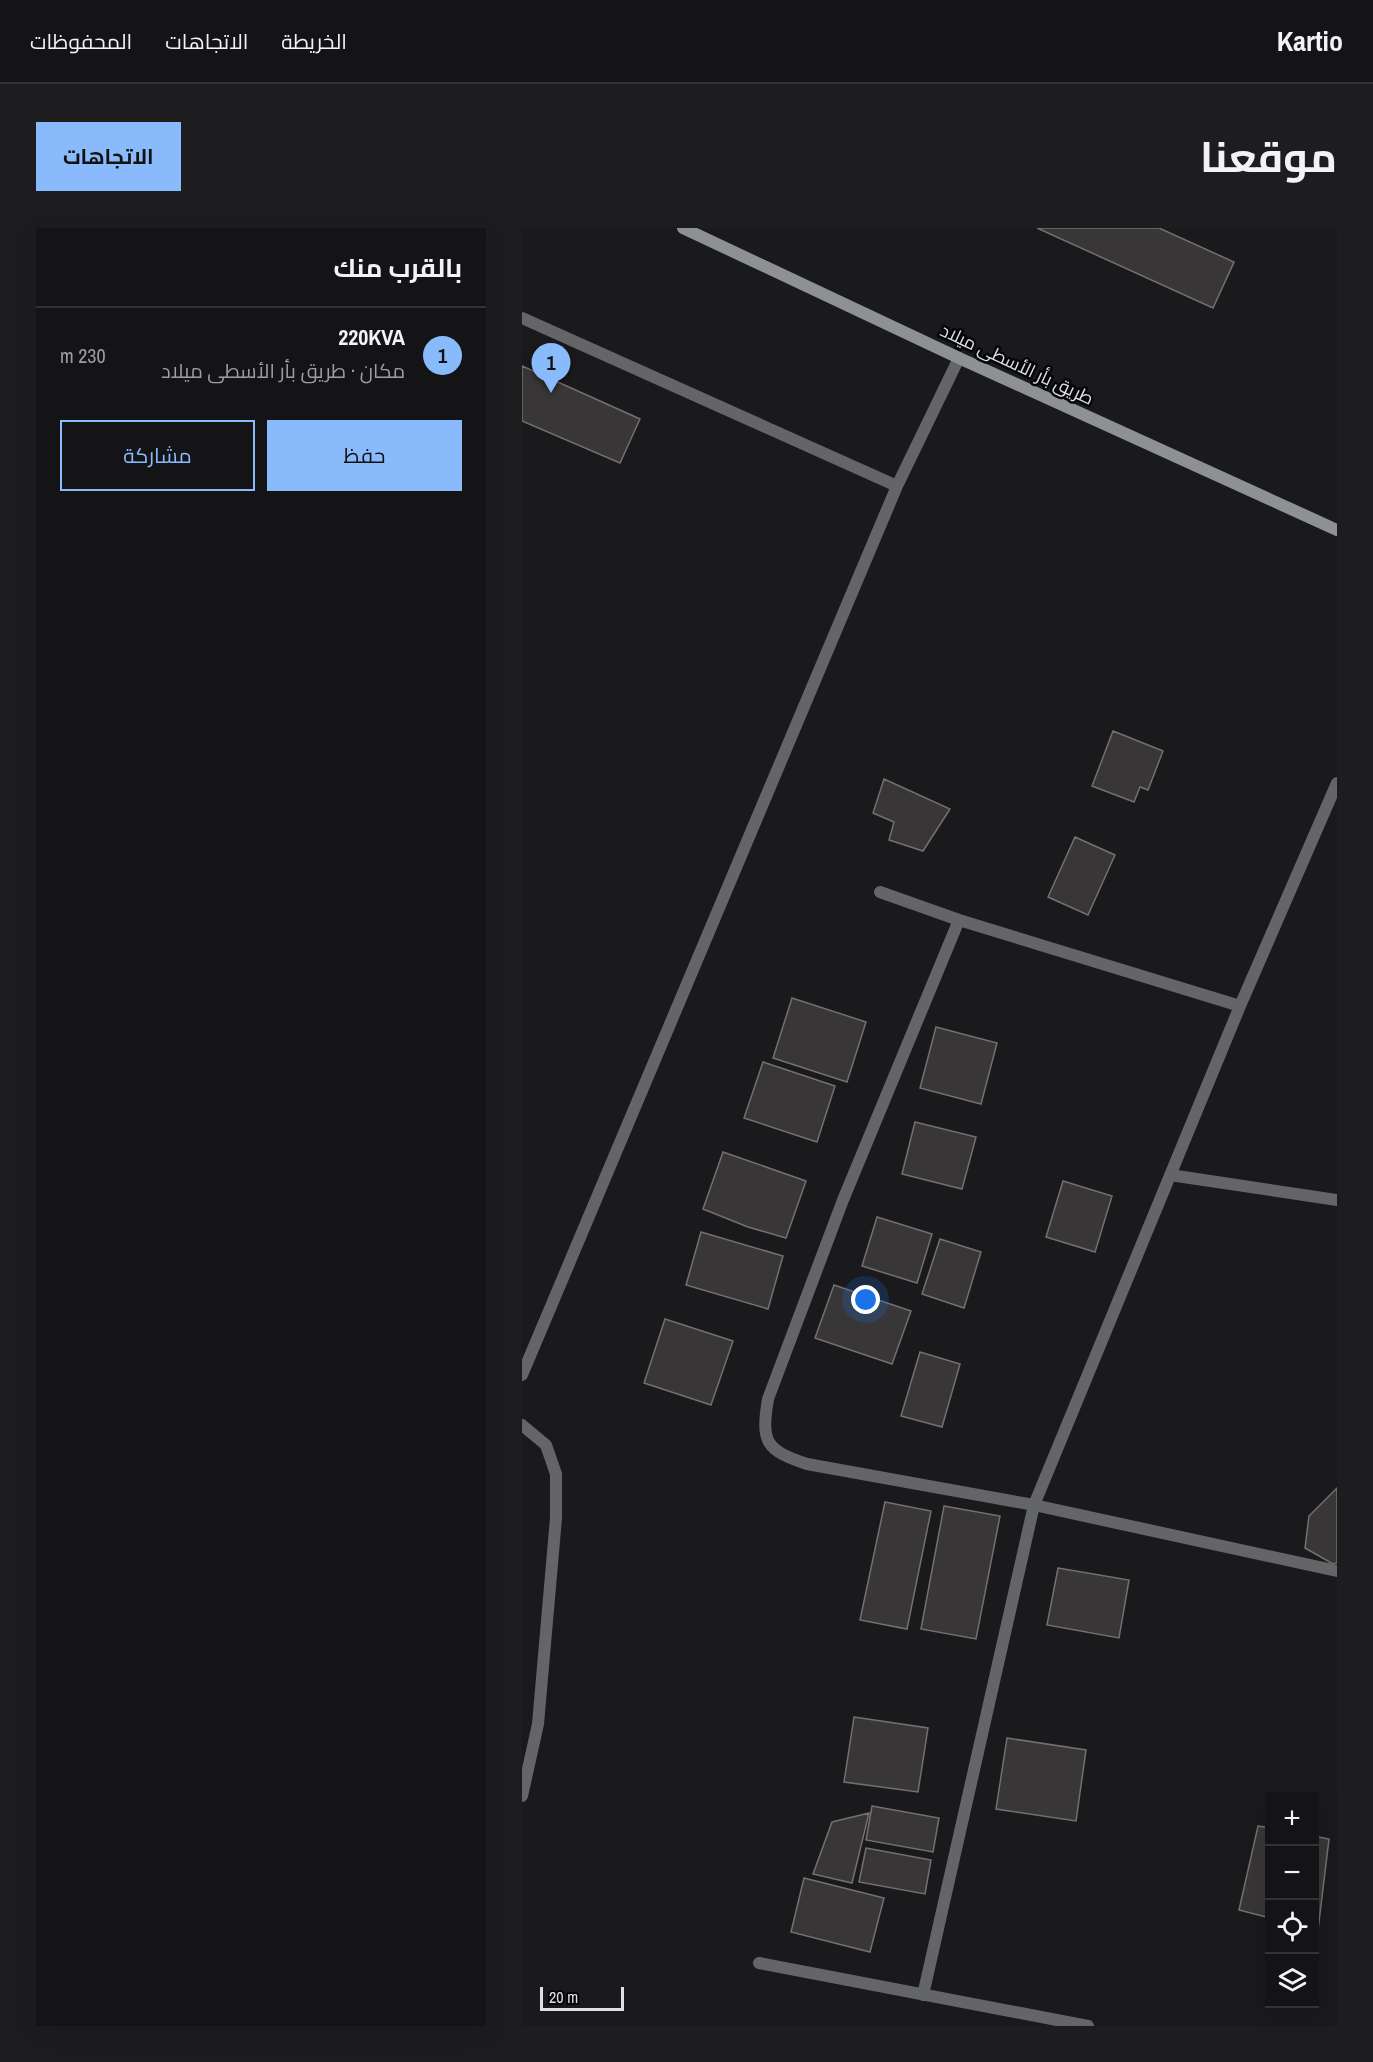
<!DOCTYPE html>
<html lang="ar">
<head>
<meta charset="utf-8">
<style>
	:root { --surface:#141416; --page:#1d1d1f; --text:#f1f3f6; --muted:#9d9ea1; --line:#333335; --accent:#89bafc }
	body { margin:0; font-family:"Archivo Narrow",Cairo,sans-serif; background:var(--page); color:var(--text); direction:rtl }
	.controls { position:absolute; right:18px; bottom:18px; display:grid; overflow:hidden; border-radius:0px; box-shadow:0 6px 24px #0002 }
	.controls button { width:54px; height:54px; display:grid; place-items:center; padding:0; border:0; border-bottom:2px solid var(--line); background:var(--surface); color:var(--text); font:30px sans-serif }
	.scale { position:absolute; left:18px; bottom:15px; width:84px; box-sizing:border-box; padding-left:6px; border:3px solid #e0e0e2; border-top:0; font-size:16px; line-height:21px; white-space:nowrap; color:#e0e0e2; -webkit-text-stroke:4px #050607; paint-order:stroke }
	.you { position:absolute; left:344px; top:1072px; width:21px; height:21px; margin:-15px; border:4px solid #fff; border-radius:50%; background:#1a73e8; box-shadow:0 0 0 9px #1a73e833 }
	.badge { display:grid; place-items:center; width:39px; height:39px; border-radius:50%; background:var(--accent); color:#111; font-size:20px; font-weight:700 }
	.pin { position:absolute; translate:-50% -50px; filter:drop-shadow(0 2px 3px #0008) }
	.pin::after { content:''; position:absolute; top:32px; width:21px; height:18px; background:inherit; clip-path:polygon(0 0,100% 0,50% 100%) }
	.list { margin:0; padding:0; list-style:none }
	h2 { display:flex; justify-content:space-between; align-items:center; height:78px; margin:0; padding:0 24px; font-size:26px }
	h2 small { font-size:20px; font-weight:400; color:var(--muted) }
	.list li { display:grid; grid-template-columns:39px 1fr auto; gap:18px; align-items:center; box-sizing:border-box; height:96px; padding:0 24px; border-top:2px solid var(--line) }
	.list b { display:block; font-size:22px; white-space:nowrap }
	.list p { margin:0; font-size:20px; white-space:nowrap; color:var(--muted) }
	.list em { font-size:20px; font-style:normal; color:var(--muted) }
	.actions { display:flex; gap:12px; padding:18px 24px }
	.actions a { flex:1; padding:14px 0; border:2px solid var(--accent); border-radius:0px; text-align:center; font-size:21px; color:var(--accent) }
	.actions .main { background:var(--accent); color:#111 }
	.icon { flex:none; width:33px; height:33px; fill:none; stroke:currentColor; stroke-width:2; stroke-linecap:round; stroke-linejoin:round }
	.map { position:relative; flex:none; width:815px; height:1798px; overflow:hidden; direction:ltr; border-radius:0px }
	header { display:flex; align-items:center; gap:36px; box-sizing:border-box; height:84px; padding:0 30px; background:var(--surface); border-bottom:2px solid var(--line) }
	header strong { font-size:28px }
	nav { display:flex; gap:33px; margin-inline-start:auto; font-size:21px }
	.intro { display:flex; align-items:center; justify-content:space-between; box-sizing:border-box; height:144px; padding:0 36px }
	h1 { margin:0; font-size:42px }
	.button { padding:15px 27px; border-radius:0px; background:var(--accent); color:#111; font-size:21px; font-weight:700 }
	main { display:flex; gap:36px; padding:0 36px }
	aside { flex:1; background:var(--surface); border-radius:0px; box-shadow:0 6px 24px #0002 }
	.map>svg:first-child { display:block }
	.building { fill:#393637; stroke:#747072; stroke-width:1.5 }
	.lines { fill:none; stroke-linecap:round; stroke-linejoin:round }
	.service { stroke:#646566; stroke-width:12 }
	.minor { stroke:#646566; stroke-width:12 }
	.secondary { stroke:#8e9191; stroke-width:12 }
	.labels { text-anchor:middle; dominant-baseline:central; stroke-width:5; stroke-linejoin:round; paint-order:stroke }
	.street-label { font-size:18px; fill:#e0e0e2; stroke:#050607 }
</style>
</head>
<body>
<header>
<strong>Kartio</strong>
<nav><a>الخريطة</a><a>الاتجاهات</a><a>المحفوظات</a></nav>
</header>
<div class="intro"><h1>موقعنا</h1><a class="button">الاتجاهات</a></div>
<main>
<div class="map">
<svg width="815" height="1798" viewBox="0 0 815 1798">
	<rect width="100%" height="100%" fill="#1a1a1d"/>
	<path class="building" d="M515,0h122l75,34 -21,46z
		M0,138l118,53 -20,44 -98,-42z
		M591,503l50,20 -15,39 -8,-3 -6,15 -42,-16z
		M362,551l66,30 -27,42 -34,-11 5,-18 -21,-9z
		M553,609l40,18 -27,60 -40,-18z
		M270,770l74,24 -19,60 -74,-24z
		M414,799l61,16 -16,61 -61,-16z
		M241,834l72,24 -18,56 -73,-24z
		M393,894l61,15 -14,52 -60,-15z
		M201,924l83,29 -20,57 -38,-11 -45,-18z
		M541,953l49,15 -17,56 -49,-15z
		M355,989l55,17 -15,49 -55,-17z
		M179,1004l82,24 -15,53 -82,-24z
		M418,1011l41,13 -17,56 -42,-14z
		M312,1057l77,26 -19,53 -77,-26z
		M143,1091l68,22 -22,64 -67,-22z
		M398,1124l40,12 -18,63 -41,-11z
		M815,1260v75l-4,1 -28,-16 4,-32z
		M363,1274l46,9 -24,118 -47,-9z
		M422,1278l56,10 -24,123 -55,-10z
		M536,1340l71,12 -10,58 -72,-13z
		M332,1489l74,11 -10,64 -74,-10z
		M485,1510l79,12 -10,71 -80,-12z
		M350,1578l67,12 -6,34 -67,-12z
		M347,1585l-17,70 -39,-9 19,-52z
		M736,1598l12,2v90l-31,-8z
		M792,1608l15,3 -11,91 -4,-1z
		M344,1620l65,12 -6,34 -66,-12z
		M282,1650l80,20 -14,54 -79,-20z"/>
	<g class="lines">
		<path class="service" d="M0,90l375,168
			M0,1147l375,-889 62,-128
			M0,1197l24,20 10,29v44l-18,206 -16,72"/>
		<path class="minor" d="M358,664l79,28 281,86
			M437,692l-116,280 -75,199c-7,43 -3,51 39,65l227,41 303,66
			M648,947l167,25
			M237,1735l329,63
			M401,1767l111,-490 206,-499 97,-223"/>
		<path class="secondary" d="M161,0l276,130 378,172"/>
	</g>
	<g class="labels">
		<g class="street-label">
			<text transform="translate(495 136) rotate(25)">طريق بأر الأسطى ميلاد</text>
		</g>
	</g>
</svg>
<div class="controls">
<button>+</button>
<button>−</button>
<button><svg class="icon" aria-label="locate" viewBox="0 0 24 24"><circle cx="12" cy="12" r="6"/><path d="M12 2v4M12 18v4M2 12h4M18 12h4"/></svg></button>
<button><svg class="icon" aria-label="layers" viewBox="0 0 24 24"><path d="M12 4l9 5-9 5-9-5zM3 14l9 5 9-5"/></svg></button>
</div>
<div class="scale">20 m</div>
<div class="you"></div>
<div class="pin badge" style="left:29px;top:165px">1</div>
</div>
<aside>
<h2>بالقرب منك<small></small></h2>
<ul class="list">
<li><span class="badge">1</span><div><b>220KVA</b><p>مكان · طريق بأر الأسطى ميلاد</p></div><em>230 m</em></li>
</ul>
<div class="actions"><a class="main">حفظ</a><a>مشاركة</a></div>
</aside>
</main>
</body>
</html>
